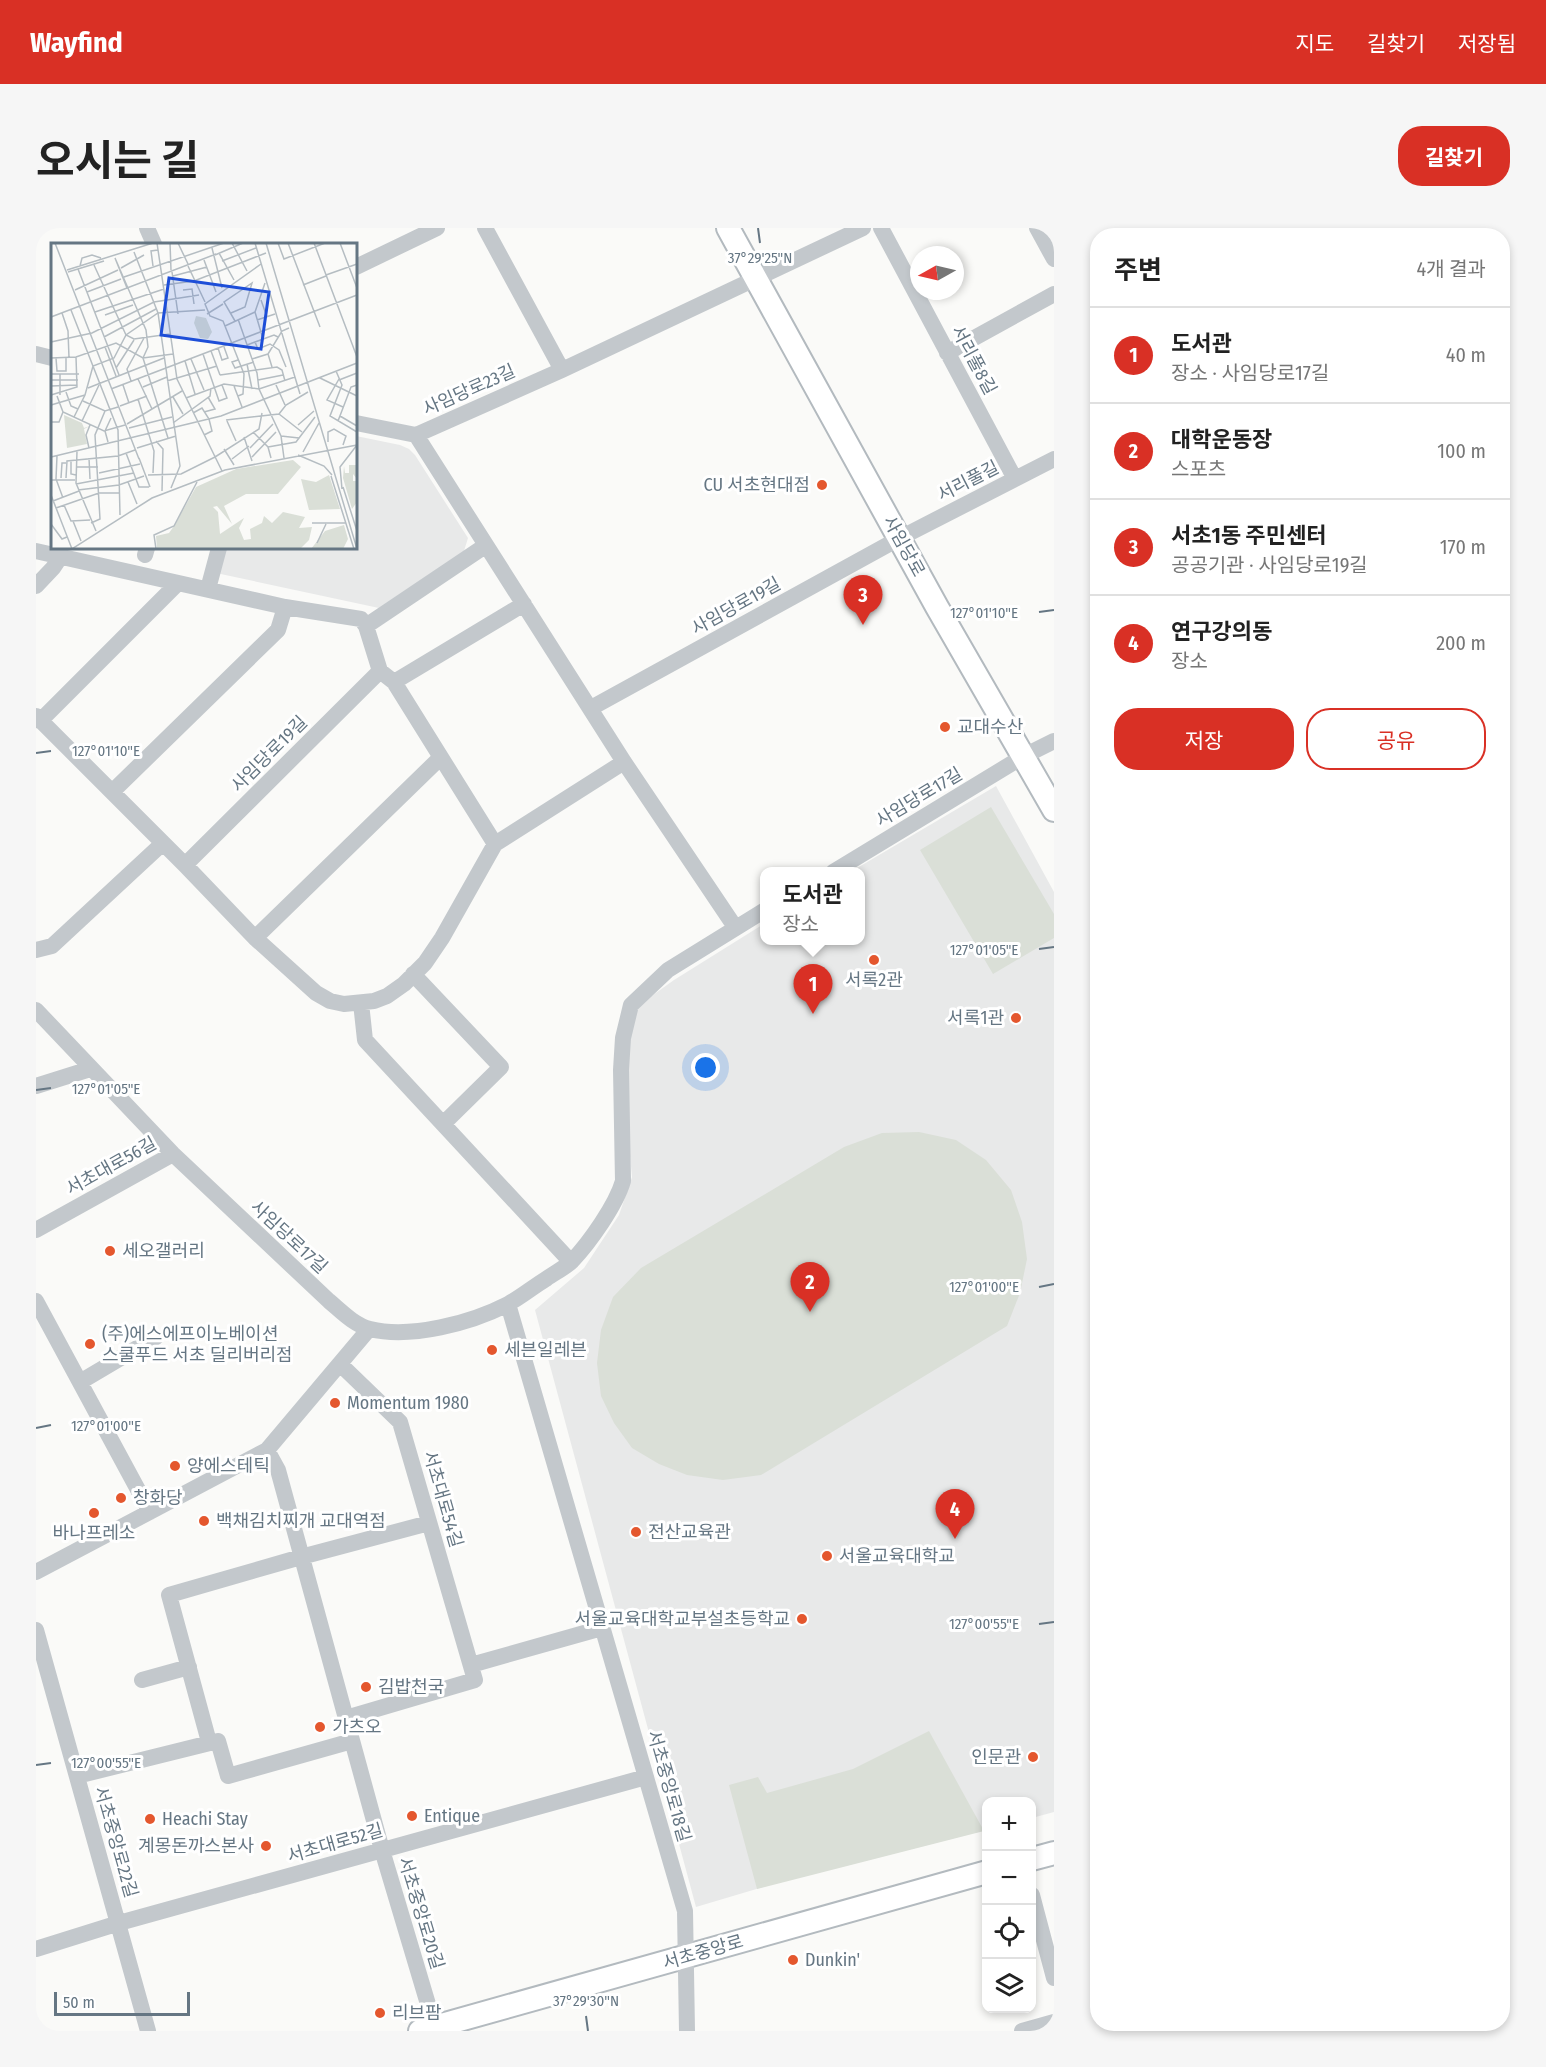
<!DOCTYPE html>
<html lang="ko">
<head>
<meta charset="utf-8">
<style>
	:root { --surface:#fff; --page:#f6f6f6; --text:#222; --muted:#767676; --line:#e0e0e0; --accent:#d93025 }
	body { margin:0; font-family:"Fira Sans Condensed","Noto Sans KR",sans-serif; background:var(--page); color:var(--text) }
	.controls { position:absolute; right:18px; bottom:18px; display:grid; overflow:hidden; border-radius:12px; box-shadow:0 3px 9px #0003 }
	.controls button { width:54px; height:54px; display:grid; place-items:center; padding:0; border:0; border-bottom:2px solid var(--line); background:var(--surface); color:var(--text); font:30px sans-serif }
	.compass { position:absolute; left:874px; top:18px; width:54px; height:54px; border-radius:50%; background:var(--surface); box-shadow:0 3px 9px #0003; rotate:262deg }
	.scale { position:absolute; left:18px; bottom:15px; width:136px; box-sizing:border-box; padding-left:6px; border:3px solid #657683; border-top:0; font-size:16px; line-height:21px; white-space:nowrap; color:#657683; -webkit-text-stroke:4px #fff; paint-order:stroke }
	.you { position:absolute; left:670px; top:840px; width:21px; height:21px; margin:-15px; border:4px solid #fff; border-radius:50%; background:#1a73e8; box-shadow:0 0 0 9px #1a73e833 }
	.badge { display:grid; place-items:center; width:39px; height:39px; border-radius:50%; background:var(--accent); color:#fff; font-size:20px; font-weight:700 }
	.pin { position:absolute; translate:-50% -50px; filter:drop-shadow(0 2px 3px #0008) }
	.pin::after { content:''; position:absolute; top:32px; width:21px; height:18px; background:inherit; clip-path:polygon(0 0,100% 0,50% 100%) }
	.popup { position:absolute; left:724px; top:639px; width:105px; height:78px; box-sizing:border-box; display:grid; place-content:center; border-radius:12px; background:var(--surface); filter:drop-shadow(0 2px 4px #0005); font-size:20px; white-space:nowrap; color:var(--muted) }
	.popup b { font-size:22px; color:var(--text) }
	.popup::after { content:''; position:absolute; left:50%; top:100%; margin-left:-12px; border:12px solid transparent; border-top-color:var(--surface) }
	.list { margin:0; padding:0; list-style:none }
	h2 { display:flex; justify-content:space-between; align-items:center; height:78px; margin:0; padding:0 24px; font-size:26px }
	h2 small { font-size:20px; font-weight:400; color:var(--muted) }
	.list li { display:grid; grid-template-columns:39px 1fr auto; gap:18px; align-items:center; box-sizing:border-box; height:96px; padding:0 24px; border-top:2px solid var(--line) }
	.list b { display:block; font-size:22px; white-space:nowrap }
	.list p { margin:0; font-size:20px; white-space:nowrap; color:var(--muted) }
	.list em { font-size:20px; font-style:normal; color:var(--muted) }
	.actions { display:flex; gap:12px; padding:18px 24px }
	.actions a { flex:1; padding:14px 0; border:2px solid var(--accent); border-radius:24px; text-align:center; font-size:21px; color:var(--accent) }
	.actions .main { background:var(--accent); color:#fff }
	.icon { flex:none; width:33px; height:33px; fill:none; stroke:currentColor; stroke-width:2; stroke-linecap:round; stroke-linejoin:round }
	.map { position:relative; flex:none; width:1018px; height:1803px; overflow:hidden; border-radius:24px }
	header { display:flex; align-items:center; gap:36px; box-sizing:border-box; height:84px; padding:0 30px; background:var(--accent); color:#fff }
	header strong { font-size:28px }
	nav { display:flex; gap:33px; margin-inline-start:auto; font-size:21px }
	.intro { display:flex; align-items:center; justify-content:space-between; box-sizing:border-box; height:144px; padding:0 36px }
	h1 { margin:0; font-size:42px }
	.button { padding:15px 27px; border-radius:24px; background:var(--accent); color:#fff; font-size:21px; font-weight:700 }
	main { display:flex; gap:36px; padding:0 36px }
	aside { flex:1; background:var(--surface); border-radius:24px; box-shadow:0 3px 9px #0003 }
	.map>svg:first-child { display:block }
	.built { fill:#e8e9e9 }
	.grass { fill:#dadfd7 }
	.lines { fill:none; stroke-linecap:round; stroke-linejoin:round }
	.secondary-casing { stroke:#b3babf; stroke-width:26 }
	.street { stroke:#c3c8cc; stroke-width:16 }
	.secondary { stroke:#fff; stroke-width:22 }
	.ticks { fill:none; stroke:#657683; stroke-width:2 }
	.poi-dot { fill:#e4572e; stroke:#fff; stroke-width:2 }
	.labels { text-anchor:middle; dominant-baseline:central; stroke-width:6; stroke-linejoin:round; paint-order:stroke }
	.street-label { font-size:18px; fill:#657683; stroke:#fff }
	.poi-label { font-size:18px; fill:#657683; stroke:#fff; text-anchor:start }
	.inset-road { fill:none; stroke:#b5bdc2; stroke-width:1.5 }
	.view { fill:#1d4ed8; fill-opacity:0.15; stroke:#1d4ed8; stroke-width:3 }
	.inset-edge { fill:none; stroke:#657683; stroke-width:3 }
	.ticks-label { font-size:15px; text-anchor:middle; fill:#657683; stroke:#fff; stroke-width:6; stroke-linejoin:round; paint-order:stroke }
</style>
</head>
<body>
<header>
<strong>Wayfind</strong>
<nav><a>지도</a><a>길찾기</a><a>저장됨</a></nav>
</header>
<div class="intro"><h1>오시는 길</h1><a class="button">길찾기</a></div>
<main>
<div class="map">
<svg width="1018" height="1803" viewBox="0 0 1018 1803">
	<rect width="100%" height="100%" fill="#fafaf8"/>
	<path class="built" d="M320,208l44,9 9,4 6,6 53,83 -4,13 -85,57 -163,-35 6,-25h134z
		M960,558l58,106v920l-22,6v-16h-45l-1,28 -216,55 -74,22 -161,-597 49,-42 35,-53 13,-38 -8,-84 7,-63 8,-25 35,-25 91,-57v17h96v-68l-9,-1z"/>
	<path class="grass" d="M955,579l63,107v24l-61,36 -73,-124z
		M883,904l37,8 30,20 25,30 11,32 5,37 -7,34 -13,33 -246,149 -38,5 -36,-5 -28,-11 -27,-16 -18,-25 -13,-27 -4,-33 4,-33 12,-33 28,-29 203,-121 38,-14z
		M893,1503l55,100 -227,58 -28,-104 29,-8 9,16 86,-24z"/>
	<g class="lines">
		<defs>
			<path id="secondary" d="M692,0l209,379 117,203
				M996,1631l22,-6
				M384,1803l567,-159"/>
		</defs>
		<use href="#secondary" class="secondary-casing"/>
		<path class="street" d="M111,0l7,16
			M449,0l77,142
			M845,0l134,251
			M1001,0l17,31
			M320,39l81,-39
			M911,125l107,-59
			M0,126l16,4
			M320,195l60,12 146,-65 301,-142
			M380,207l208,327 111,165
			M0,323l249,56 76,12 5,7 14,45 14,11 101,162
			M109,327l2,-7
			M0,358l17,-18 8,-12
			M172,361l11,-41
			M330,398l119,-80
			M358,454l130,-78
			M555,480l309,-170 154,-79
			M0,488l149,149 70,73 61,55 14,8 14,3 30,-3 13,-5 17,-12 21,-21 17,-25 53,-94 129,-82
			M4,493l138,-138
			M76,564l166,-162 7,-23
			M149,637l195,-194
			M797,644l191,-116 30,-15
			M219,710l185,-180
			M0,722l16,-4 111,-103
			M377,746l88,93 -58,57
			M325,775l4,37 206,222
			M0,782l137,144 156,147c12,10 25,24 41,28 41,10 101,-6 138,-25 13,-7 25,-17 38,-25 8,-6 19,-11 26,-18 18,-19 44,-56 51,-80l-2,-111 2,-32 8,-33 37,-35 97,-60
			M0,858l54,-17
			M0,1002l137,-76
			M0,1073l114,211
			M472,1076l177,607 2,120
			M305,1137l59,57 75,258 -129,38
			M44,1154l76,-45
			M231,1222l11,20 104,380 54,181
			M0,1344l231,-122 102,-121
			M0,1402l112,401
			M435,1437l131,-37
			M106,1452l47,-13
			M173,1514l-40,-147 132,-38 128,-34
			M41,1548l141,-35 10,35 124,-35
			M996,1667l22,83
			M0,1721l83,-26 527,-146
			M986,1803l32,-9"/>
		<use href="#secondary" class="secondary"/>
	</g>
	<path class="ticks" d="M722,0l2,15M1003,384l15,-2M0,525l15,-2M1003,721l15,-2M0,862l15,-2M1003,1059l15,-3M0,1200l15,-3M1003,1396l15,-2M0,1537l15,-2M550,1788l2,15"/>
	<g class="poi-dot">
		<circle cx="786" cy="257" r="6"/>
		<circle cx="909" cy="499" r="6"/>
		<circle cx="838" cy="732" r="6"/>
		<circle cx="980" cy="790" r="6"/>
		<circle cx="74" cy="1023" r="6"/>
		<circle cx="54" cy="1116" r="6"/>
		<circle cx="456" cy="1122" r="6"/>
		<circle cx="299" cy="1175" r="6"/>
		<circle cx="139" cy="1238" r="6"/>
		<circle cx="85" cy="1270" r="6"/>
		<circle cx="58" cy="1285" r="6"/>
		<circle cx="168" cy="1293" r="6"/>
		<circle cx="600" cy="1304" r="6"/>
		<circle cx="791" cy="1328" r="6"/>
		<circle cx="766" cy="1391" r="6"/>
		<circle cx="330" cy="1459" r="6"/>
		<circle cx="284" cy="1499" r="6"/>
		<circle cx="997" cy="1529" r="6"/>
		<circle cx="376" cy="1588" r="6"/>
		<circle cx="114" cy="1591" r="6"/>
		<circle cx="230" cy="1618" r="6"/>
		<circle cx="757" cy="1732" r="6"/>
		<circle cx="344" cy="1785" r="6"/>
	</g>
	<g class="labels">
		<g class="street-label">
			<text transform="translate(938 132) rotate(62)">서리풀8길</text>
			<text transform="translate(433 162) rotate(-24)">사임당로23길</text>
			<text transform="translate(932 253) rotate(-27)">서리풀길</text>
			<text transform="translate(868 318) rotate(61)">사임당로</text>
			<text transform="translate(700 378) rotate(-29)">사임당로19길</text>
			<text transform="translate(233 526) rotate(-45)">사임당로19길</text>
			<text transform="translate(883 569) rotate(-31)">사임당로17길</text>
			<text transform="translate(75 938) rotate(-29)">서초대로56길</text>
			<text transform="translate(253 1009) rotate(43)">사임당로17길</text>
			<text transform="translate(407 1271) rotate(74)">서초대로54길</text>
			<text transform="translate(633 1558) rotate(74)">서초중앙로18길</text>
			<text transform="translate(80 1614) rotate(74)">서초중앙로22길</text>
			<text transform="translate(299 1615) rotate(-16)">서초대로52길</text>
			<text transform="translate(385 1685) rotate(73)">서초중앙로20길</text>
			<text transform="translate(667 1724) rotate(-16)">서초중앙로</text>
		</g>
		<g class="poi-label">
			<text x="774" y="257" text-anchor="end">CU 서초현대점</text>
			<text x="921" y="499">교대수산</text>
			<text x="838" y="752" text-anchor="middle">서록2관</text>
			<text x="968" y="790" text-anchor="end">서록1관</text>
			<text x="86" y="1023">세오갤러리</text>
			<text x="66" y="1106">(주)에스에프이노베이션<tspan x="66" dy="21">스쿨푸드 서초 딜리버리점</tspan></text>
			<text x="468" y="1122">세븐일레븐</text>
			<text x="311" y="1175">Momentum 1980</text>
			<text x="151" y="1238">양에스테틱</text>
			<text x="97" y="1270">창화당</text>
			<text x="180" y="1293">백채김치찌개 교대역점</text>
			<text x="612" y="1304">전산교육관</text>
			<text x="58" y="1305" text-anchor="middle">바나프레소</text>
			<text x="803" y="1328">서울교육대학교</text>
			<text x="754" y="1391" text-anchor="end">서울교육대학교부설초등학교</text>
			<text x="342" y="1459">김밥천국</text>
			<text x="296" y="1499">가츠오</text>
			<text x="985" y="1529" text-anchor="end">인문관</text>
			<text x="388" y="1588">Entique</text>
			<text x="126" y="1591">Heachi Stay</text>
			<text x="218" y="1618" text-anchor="end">계몽돈까스본사</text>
			<text x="769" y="1732">Dunkin'</text>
			<text x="356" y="1785">리브팜</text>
		</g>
	</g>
	<g transform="translate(15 15)">
		<rect width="306" height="306" fill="#fafaf8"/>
		<path d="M145,73l10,2 6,14 -4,7 -8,-1 -6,-15zM13,172l18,8 2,5 6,-2 -6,3 3,15 -20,4z" fill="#dadfd7"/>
		<path d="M242,217l8,7 -23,27h-32l-22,12 8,18 -15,-18 -4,1 5,5 2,22 24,-16 -5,10 5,12 7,-1 -1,-10 12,-6 2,-7 8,7 11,-11 22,5 -6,11 13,-1 -3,13 -9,9h-143l-1,-13 13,-3 5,-7 22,-39 40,-18zM298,222h8v14l-4,-5v7h4v21l-5,7 -9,-31 1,-12 1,7h4zM278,232l11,34 -31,1 -8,-31 15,3zM293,282l4,14 -5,10h-32l14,-18z" fill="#dadfd7"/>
		<path class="inset-road" d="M4,0l84,216M106,0l20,136 45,92M119,0l1,27M127,0l10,21M181,0l15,28M204,0l45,151M215,0l91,306M227,0l6,16 41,-16M237,0l32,84M263,0l43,114M289,0l17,45M161,5l10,40M83,9l24,61 22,153 -9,22M168,10l15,27M164,12l28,-12M64,15l31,72 2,17 -5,11 25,80M64,15l12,30M153,17l12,32M171,18l34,-13M43,22l32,70 8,4 36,-5M29,23l2,-8 10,-3 9,3M102,23l-2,-15 7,-1M137,23l17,36M70,25l23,-13M27,26l41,106M16,27l86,-27M17,29l36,-11M121,29l6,42M275,32l31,-11M122,33l34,-9M73,34l100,-34M113,42l30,-4 72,-28M252,42l23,-9M24,47l43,-20M132,47l9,-1 2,15M36,49l34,-13M210,57l6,17M20,67l47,120 2,85M44,69l69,-23M11,70l6,18 1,27M180,70l14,-6 7,-24 -28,19 11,19M156,71l16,-10M54,72l28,-10M0,74l165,-63M187,76l19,54 2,16 22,47 3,22M206,77l18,-6M174,83l30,-14M53,94l52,-28M212,96l-8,-27 10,-29M0,99l41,-9 62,-31 45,-7M204,99l3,7 12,-5 9,6 7,17M196,102l27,-10 4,2M54,104l11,29M167,105l4,12 6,-2 -4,-11M160,108l9,24M152,111l16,47 8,-3 -5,-13M217,111l14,-23 7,-3M0,115l25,-1 40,-14 27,15 30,-4M5,115l1,13h9v-13M140,116l13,31M201,116l16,-5 4,13M187,117l-6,2 3,6 19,-6M134,118l10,33M196,121l5,25M65,125l18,-28M285,128l6,14 -12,31 27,16M0,131h28M9,131v21M169,132l57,-8 5,3 3,11M269,135l37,18M87,136l14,30M288,136l-12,21 16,7M0,137h27M207,137l25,-5M288,137l18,-7M80,138l-4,-12 17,-31M116,138l50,-15M72,142l6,18M225,142l9,20M0,143l26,-1M183,143l8,21M92,144l24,-10M37,145l76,-30M60,146l246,-94M15,149l5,14 7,3M0,152l26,-8 -1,-30M6,153l6,16 41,19 21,-6M187,153l5,-2 1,-20 -21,-53 -13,-5 -5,-12 56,-40M122,154l10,17M135,155l38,-14 35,5 36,-12M87,156l16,52 -1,22M32,158l22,10 13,-4M0,162l34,-10M69,163l27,-10M153,169l11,-3 -7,-12M142,170l9,-5 7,11 3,12 -8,4M228,171l23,18M289,173l17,10M23,174l11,-22 8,-29 21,-8 12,-23 32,-22 47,-3M175,177l53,-6 7,-9 22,-13M31,178l17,-36M176,178l9,20M287,178l13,-34 6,-2M0,179h8l4,-10M122,180l37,-27 1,-8M76,181l55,-33M247,182l16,-14M78,185l43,-11M202,189l15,15 3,11M230,193l18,2M193,194l8,24M105,198l7,8 -1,42M57,199l-3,-11 6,-13M277,199v-10l6,-3 12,7 -3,9M217,204l28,-5 19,-25M38,205l-3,-13 4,-10M86,205l39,-12M199,205l23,-24M173,206l10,16M26,208l-1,32 20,48M252,209l16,-29M75,210l13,34h10M247,212l26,11 8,9M6,213l-1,23 7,19M0,214l170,-41 136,-53M201,214l24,-25M38,215l1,21M88,215l11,29M181,216l17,-13M20,217v14l5,1M25,224h22M48,230l41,-9M97,232l33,-1 34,-17 44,-28 3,-16M280,233l23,73M10,235l1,-15h4M15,235l1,-17 51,-5 17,-6M0,237h24M77,239l9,22M25,241l58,-11M292,244l14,44M291,246l-2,-22 17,-22M27,247l41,-5 25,-9M0,252l21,54 80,-51 73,-28 132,-25M2,258l26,-10M13,262l7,16 19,-1M5,265l43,-15h20M22,278l8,20M40,280l9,-4 -5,-84 10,-24M261,280h34M0,281l11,15 5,-2M266,300l9,-19M105,306l-2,-14 20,-9 23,-44"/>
		<path class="view" d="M118,35l100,14 -8,57 -100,-14z"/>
		<rect width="306" height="306" class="inset-edge"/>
	</g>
	<g class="ticks-label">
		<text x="724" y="35">37°29'25"N</text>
		<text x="948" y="390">127°01'10"E</text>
		<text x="70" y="528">127°01'10"E</text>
		<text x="948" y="727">127°01'05"E</text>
		<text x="70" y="866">127°01'05"E</text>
		<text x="948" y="1064">127°01'00"E</text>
		<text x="70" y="1203">127°01'00"E</text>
		<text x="948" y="1401">127°00'55"E</text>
		<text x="70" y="1540">127°00'55"E</text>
		<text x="550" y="1778">37°29'30"N</text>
	</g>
</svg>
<div class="controls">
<button>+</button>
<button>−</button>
<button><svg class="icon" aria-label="locate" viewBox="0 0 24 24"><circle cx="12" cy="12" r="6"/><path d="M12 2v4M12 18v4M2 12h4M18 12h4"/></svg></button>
<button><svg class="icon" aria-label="layers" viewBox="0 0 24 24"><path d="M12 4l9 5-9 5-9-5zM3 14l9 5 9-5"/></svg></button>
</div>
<svg class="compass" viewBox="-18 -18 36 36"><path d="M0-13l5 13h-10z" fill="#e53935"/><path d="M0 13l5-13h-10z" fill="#767676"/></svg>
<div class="scale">50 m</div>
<div class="you"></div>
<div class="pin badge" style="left:777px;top:786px">1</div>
<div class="popup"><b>도서관</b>장소</div>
<div class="pin badge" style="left:774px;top:1084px">2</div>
<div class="pin badge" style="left:827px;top:397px">3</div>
<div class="pin badge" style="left:919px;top:1311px">4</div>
</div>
<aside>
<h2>주변<small>4개 결과</small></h2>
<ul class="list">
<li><span class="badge">1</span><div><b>도서관</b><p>장소 · 사임당로17길</p></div><em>40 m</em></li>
<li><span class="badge">2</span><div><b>대학운동장</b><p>스포츠</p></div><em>100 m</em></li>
<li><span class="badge">3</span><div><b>서초1동 주민센터</b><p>공공기관 · 사임당로19길</p></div><em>170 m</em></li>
<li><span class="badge">4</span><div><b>연구강의동</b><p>장소</p></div><em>200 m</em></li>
</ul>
<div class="actions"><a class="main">저장</a><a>공유</a></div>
</aside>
</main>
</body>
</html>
